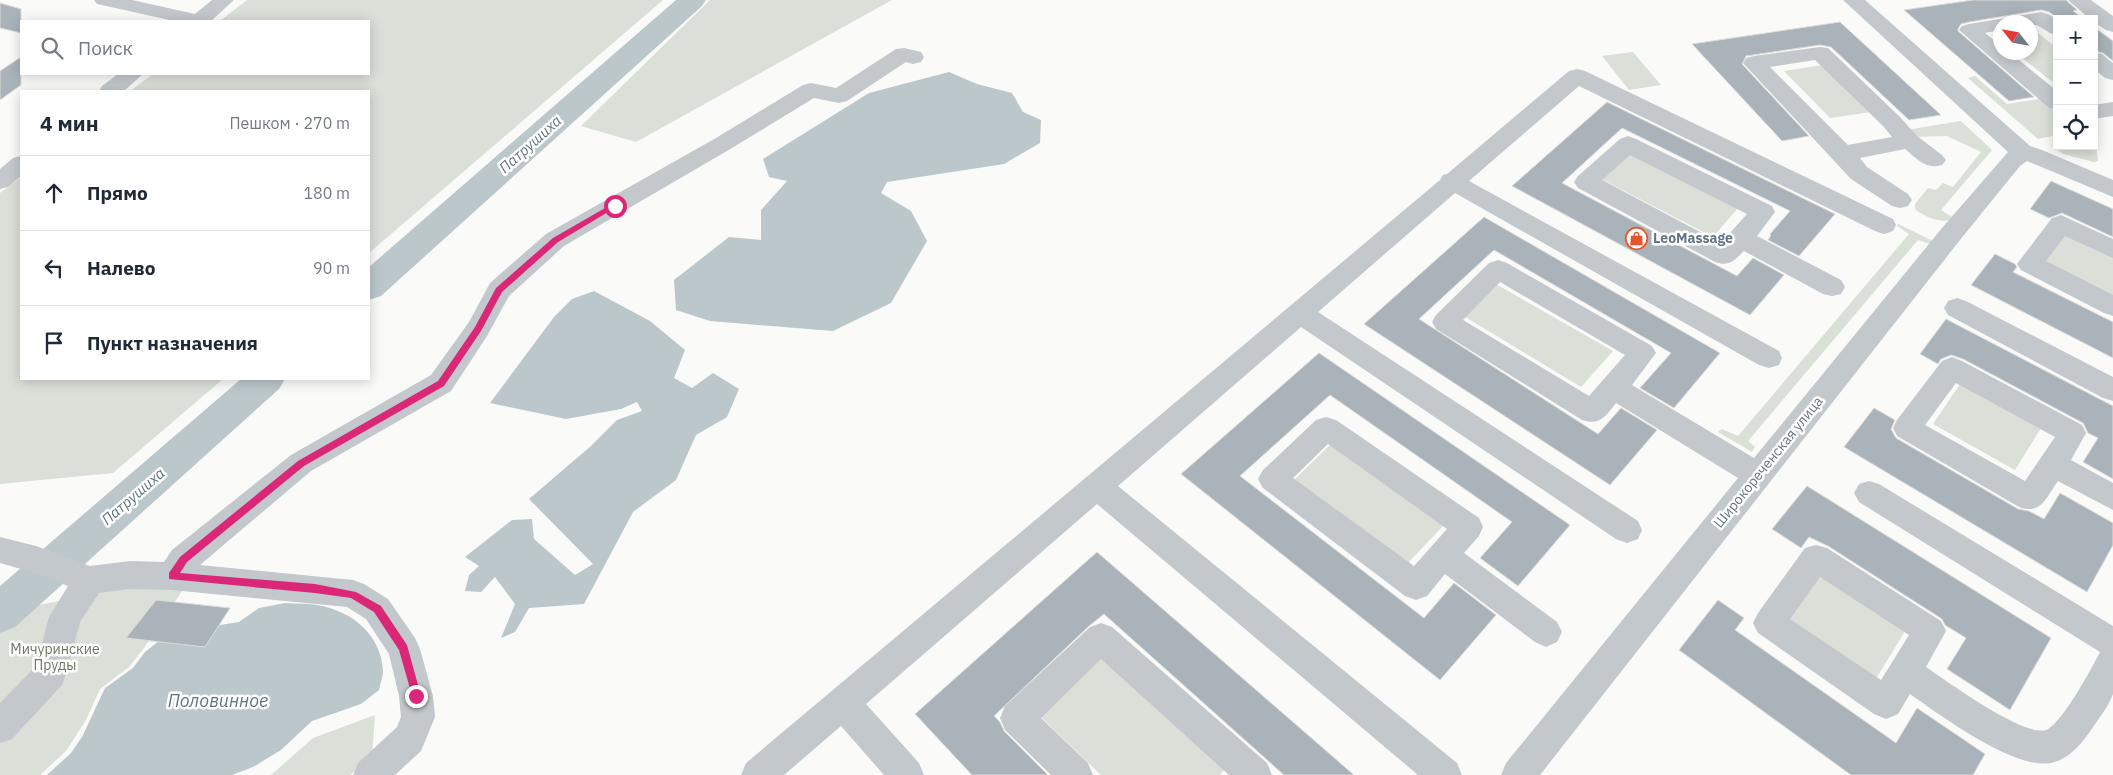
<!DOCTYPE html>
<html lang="ru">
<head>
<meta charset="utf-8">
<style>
	:root { --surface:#fff; --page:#f6f6f7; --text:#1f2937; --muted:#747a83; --line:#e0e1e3 }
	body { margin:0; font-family:"IBM Plex Sans",sans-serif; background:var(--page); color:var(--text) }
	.controls { position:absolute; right:15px; top:15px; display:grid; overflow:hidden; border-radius:0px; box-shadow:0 2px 12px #0003 }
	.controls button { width:45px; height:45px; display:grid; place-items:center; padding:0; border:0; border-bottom:1px solid var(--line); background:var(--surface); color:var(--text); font:25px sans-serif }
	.compass { position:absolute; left:1993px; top:15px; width:45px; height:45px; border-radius:50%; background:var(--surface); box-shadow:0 2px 12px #0003; rotate:301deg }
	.stop { position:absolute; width:15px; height:15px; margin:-11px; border:4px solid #db2777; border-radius:50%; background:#fff }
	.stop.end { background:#db2777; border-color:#fff; box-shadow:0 1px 5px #0008 }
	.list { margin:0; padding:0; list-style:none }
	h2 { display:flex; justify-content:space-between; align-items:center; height:65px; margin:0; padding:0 20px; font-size:21px }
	h2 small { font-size:16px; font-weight:400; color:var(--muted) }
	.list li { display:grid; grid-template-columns:32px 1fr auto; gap:15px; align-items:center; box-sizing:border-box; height:75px; padding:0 20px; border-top:1px solid var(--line) }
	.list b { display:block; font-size:19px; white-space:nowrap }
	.list em { font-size:16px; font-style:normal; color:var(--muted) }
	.icon { flex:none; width:28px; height:28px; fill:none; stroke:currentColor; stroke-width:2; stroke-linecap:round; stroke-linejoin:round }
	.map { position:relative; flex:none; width:2113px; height:775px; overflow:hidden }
	.search { position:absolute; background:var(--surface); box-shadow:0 2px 12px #0003; left:20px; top:20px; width:350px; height:55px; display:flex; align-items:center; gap:12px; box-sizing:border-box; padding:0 18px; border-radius:0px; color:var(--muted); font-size:19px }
	.panel { position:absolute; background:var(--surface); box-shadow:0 2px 12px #0003; left:20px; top:90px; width:350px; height:290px; border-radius:0px }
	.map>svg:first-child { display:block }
	.green { fill:#dadfd7 }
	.water { fill:#bbc7cb }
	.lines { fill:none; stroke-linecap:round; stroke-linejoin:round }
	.river { fill:#bbc7cb; fill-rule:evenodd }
	.building { fill:#aab3b9; stroke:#dcdcda }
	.minor { fill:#c3c8cc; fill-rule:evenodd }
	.route { fill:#db2777 }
	.labels { text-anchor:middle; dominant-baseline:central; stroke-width:5; stroke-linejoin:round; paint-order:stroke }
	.poi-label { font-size:14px; font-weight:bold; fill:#657683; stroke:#fff; text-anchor:start }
	.street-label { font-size:14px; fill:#657683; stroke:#fff }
	.park-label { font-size:14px; fill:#687a64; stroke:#fff }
	.water-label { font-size:15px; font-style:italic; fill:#60757c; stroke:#fff }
	.near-water-label { font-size:18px; font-style:italic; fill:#60757c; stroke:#fff }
</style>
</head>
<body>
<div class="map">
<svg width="2113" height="775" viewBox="0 0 2113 775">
	<rect width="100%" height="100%" fill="#fafaf8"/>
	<path class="green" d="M247,0h416l-294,253v-162h-239l23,-17h216v-53h-149z
		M710,0h182l-256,142 -55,-16z
		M2035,31l22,17v32l-6,1 -35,-28 14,-1 1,-20z
		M1633,52l28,33 -32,5 -27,-34z
		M1823,65l48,47 -41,6 -46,-47z
		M1975,76l32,28 38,-6 12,11v26l-19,4 -70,-61z
		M1961,121l31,29 -51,60 11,7 -1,3c-11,3 -27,-3 -36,-11v-5l13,-16 8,2 7,-7 10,4 28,-35 -34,-16 -34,1 -7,-7z
		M2095,137l3,24 -4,1 -31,-8 -12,-9 43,1z
		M1628,153l110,55 -25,29 -112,-58z
		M21,177v202h202l-110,94 -113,11v-291z
		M1898,224l37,18 -5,2 -12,-4 -170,201 7,6 -3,5 -34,-20 4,-3 16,7 171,-202 -12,-8z
		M2067,233l46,23v42l-69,-35z
		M1494,283l119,68 -32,36 -119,-72z
		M1960,384l81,44 -26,42 -82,-46z
		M1332,443l113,81 -40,42 -113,-84z
		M1821,573l86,55 -33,54 -89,-59z
		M105,586l79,2 -40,60 -15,19 -29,22 -14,31 -20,31 -26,24h-40v-162l78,-16z
		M1100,656l125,113 -5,6h-119l-62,-60z
		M375,715l-3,41 -22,19h-79l42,-37z"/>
	<path class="water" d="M949,72l28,12 35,9 11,19 18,8 -1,23 -36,21 -117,18 -6,11 30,18 16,30 -36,62 -58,28 -123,-10 -34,-11 -2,-30 55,-43 32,3v-30l26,-29 -18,-4 -6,-18 106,-66z
		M594,291l56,30 35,29 -11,28 18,10 21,-15 26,16 -12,28 -31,18 -20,45 -43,32 -49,92 -55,4 -14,24 -14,6 14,-34 -20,-27 -14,15 -16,-1 4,-16 10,-9 -14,-9 47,-37 20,-1 2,20 41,36 18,-11 -64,-65 62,-53 26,-26 25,-9 -5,-9 -16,7 -55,10 -76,-16 64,-86 18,-18z
		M285,603c11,1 22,0 32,2 35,6 64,29 66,66 0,6 -3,13 -4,19l-18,14 -49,17 -31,29 -28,17 -21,8h-185l24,-22 11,-16 23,-49 28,-20 12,-16 24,-19 70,-11 20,-14z"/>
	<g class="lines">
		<path class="river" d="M676,0h30l-4,6 -321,290 -12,4v-33z
			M241,379h44l-6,10 -264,238 -15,6v-47z"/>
	</g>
	<path class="building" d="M1973,0h93l11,10 -4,1 11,8h-25l-10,-7 -8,-2 -72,12 -8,2 -3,5v2l76,66 -25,4 -105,-91z
		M0,3l21,6v24l-21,-5z
		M1840,22l101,93 -32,5 -78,-73 -11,-2 -74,11 -4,8 67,72 -27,5 -90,-97z
		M2094,27l19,14v20l-10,-8 -9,-2z
		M21,57v28l-21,15v-29z
		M1607,102l228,112 -36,42 -31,-16 3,-5 -1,-1 20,-23 -168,-83 -60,55 175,93 16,-18 31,17 -34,40 -238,-129z
		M2051,181l62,28v28l-51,-24 -13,5 -19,-9z
		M1484,217l236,136 -46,55 -34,-20 31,-35 -177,-103 -75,69 179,115 23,-26 36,22 -47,55 -246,-161z
		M1995,254l20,10 2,3 -4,5 100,50v36l-142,-73z
		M1946,319l167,87v73l-30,-17 15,-24 -10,-5 -5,-10 -120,-64 -12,-4 -10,4 -3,5 -18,-10z
		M1319,353l251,172 -52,61 -38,-28 32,-36 -182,-127 -90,81 184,142 30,-35 42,32 -56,65 -259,-206z
		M1874,408l21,12 -4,9 5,9 122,71 11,2 15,8 16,-26 53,30v22l-26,47 -243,-145z
		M1807,486l244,152 -41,72 -63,-41 19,-31 -21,-13 -3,-6 -114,-73 -19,-9 -8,11 -29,-19z
		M1097,552l257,223h-70l-180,-161 -15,12 -95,90 6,6 4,9 44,44h-76l-57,-61z
		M156,600l74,8 -25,39 -79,-9z
		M1718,600l26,18 -9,12 161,113 21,-35 68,46 -12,21h-122l-172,-125z"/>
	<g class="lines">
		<path class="minor" d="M94,0h38l63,14 17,-14h22l-23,21h-37l-77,-17z
			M1843,0h22l165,146 12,4 71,30v17l-86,-36 -7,5 -60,74 -420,535h-39l5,-12 232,-285 -122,-75c-10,13 -16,23 -34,17l-146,-91 -4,-7 4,-7 53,-52 9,-3 9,3 145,83 4,7 -24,32 122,73 188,-230 66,-76zM1500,282l125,73 -36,41 -126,-76z
			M2068,0h23l22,16v16l-7,-2 -12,-8v-3h-4z
			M2041,12l7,2 9,5v16l-7,-2 -13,-8 -7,1v-4h-30v8l-15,3 15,12v7h9l48,39v19l-8,-2 -90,-78 3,-4 7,-2z
			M1820,47l8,1 72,69 17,19 25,19 4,5 -4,5c-16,5 -25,-6 -37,-16l-45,9 7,9 41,27 4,6 -4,6 -8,2 -8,-2 -41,-27 -108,-116 3,-5 8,-2zM1815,60l69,67 8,10 -44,8 -78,-78z
			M904,48l17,4 3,5 -3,5 -8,2 -7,-2 -59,39 -8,2 -25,-5 -82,50 -168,98 -55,50 -22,40 -36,55 -140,80 -111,94 153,15 11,4 24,15 27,39 5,11 13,47 2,21 -14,34 -26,24h-42l5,-12 39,-36 4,-10 -2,-21 -10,-42 -23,-35 -19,-12 -175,-17 -42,-1 -31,4 -19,29 -14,52 -4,11 -50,54 -12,4v-40l36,-37 13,-49 19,-31 -33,-13 -35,-10v-26l36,9 54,20 40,-5 34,1 8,-12 119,-95 140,-80 38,-53 21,-39 56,-49 170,-96 87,-53 8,-2 25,5 60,-39z
			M2094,53l8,1 11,9v17l-8,-2 -11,-9z
			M1577,69l8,2 308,148 3,6 -3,6 -9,3 -9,-3 -296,-145 -110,95 310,170 3,7 -3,7 -10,3 -10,-3 -304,-172 -137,119 320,209 4,9 -4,9 -11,4 -11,-4 -315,-212 -183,159 339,277 5,12h-44l-321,-271 -231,200 53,59 5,12h-40l-43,-49 -57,49h-43l5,-12 694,-583 3,-5 4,-1 122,-103z
			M118,74h25l-19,17h-25l3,-5z
			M2113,102v14l-19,3v-14z
			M1628,136l8,3 136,67 3,6 -18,24 84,44 4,7 -4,7 -9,2 -9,-2 -79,-43c-10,10 -15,16 -29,11l-137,-74 -4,-6 4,-6 42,-37zM1630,155l117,59 -26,29 -119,-63z
			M21,156v20l-13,11 -8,2v-20l13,-11z
			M2061,215l52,24v19l-48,-22 -19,25 67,34v21l-9,-3 -83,-43 -4,-6 35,-46z
			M1957,298l9,3 147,76v24l-10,-3 -155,-83 -4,-7 4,-7z
			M1952,357l10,4 120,64 4,8 -15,27 42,23v27l-55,-29c-12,17 -17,34 -39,26l-122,-71 -4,-8 4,-8 45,-59zM1956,383l99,54 -30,44 -100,-56z
			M1326,417l10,3 143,98 4,9 -4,9 -15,17 93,69 5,10 -5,10 -11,5 -11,-5 -90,-68 -18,22 -11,4 -11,-4 -142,-108 -5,-9 5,-9 53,-50zM1328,444l119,85 -33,37 -121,-88z
			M1869,481l10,3 234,142c0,14 0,56 0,68 -4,11 -13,23 -20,33 -10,15 -23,32 -42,36 -37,7 -111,-48 -141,-69l-12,20 -12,5 -12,-5 -116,-81 -5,-10 5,-10 47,-65 11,-3 11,3 114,73 5,10 -20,36c21,14 97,70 120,63 15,-5 46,-62 54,-78l-241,-150 -5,-9 5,-9zM1820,577l89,58 -28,45 -91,-61z
			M1101,623l11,4 155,136 5,12h-43l-128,-116 -60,59 47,45 5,12h-42l-46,-45 -5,-12 5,-12 85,-79z"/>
	</g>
	<path class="route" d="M612,204l6,2 -60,36 -56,50 -21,39 -37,55 -140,80 -117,96 -7,11 135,11 41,8 25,14 26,39 14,51 -1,3h-7l-14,-49 -25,-38 -23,-14 -36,-5 -146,-14v-6l11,-16 118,-96 140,-80 37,-54 21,-39 57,-50z"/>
	<defs>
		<symbol id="shop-ring" viewBox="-11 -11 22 22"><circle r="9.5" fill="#fff" stroke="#e4572e" stroke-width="1.5"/><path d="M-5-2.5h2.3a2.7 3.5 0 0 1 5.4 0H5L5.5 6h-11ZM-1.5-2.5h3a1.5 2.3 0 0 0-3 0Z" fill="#e4572e"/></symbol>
	</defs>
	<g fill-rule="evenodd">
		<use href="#shop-ring" x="1624" y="226" width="25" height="25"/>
	</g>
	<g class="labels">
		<g class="poi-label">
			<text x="1653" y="238">LeoMassage</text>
		</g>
		<g class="street-label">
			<text transform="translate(1768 462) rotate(-51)">Широкореченская улица</text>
		</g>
		<g class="park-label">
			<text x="55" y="649">Мичуринские<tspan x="55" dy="16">Пруды</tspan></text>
		</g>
		<g class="water-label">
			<text transform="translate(530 144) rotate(-42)">Патрушиха</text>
			<text transform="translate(133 496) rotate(-41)">Патрушиха</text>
		</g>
		<g class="near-water-label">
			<text x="218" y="700">Половинное</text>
		</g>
	</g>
</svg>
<div class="controls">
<button>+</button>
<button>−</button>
<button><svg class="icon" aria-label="locate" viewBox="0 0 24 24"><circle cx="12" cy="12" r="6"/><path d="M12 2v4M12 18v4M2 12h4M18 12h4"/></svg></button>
</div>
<svg class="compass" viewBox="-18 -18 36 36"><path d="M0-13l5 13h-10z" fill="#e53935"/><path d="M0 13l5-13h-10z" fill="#747a83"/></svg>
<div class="stop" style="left:615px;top:206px"></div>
<div class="stop end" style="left:416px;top:696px"></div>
<div class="search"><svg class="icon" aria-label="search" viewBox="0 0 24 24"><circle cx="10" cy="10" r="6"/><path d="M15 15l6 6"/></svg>Поиск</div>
<section class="panel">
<h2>4 мин<small>Пешком · 270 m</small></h2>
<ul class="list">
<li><svg class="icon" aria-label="ahead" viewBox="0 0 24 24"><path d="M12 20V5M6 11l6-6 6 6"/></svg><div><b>Прямо</b></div><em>180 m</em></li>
<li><svg class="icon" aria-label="left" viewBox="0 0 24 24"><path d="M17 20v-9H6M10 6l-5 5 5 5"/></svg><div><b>Налево</b></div><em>90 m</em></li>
<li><svg class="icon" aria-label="arrive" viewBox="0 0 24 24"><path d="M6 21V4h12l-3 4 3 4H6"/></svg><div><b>Пункт назначения</b></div></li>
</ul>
</section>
</div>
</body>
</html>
